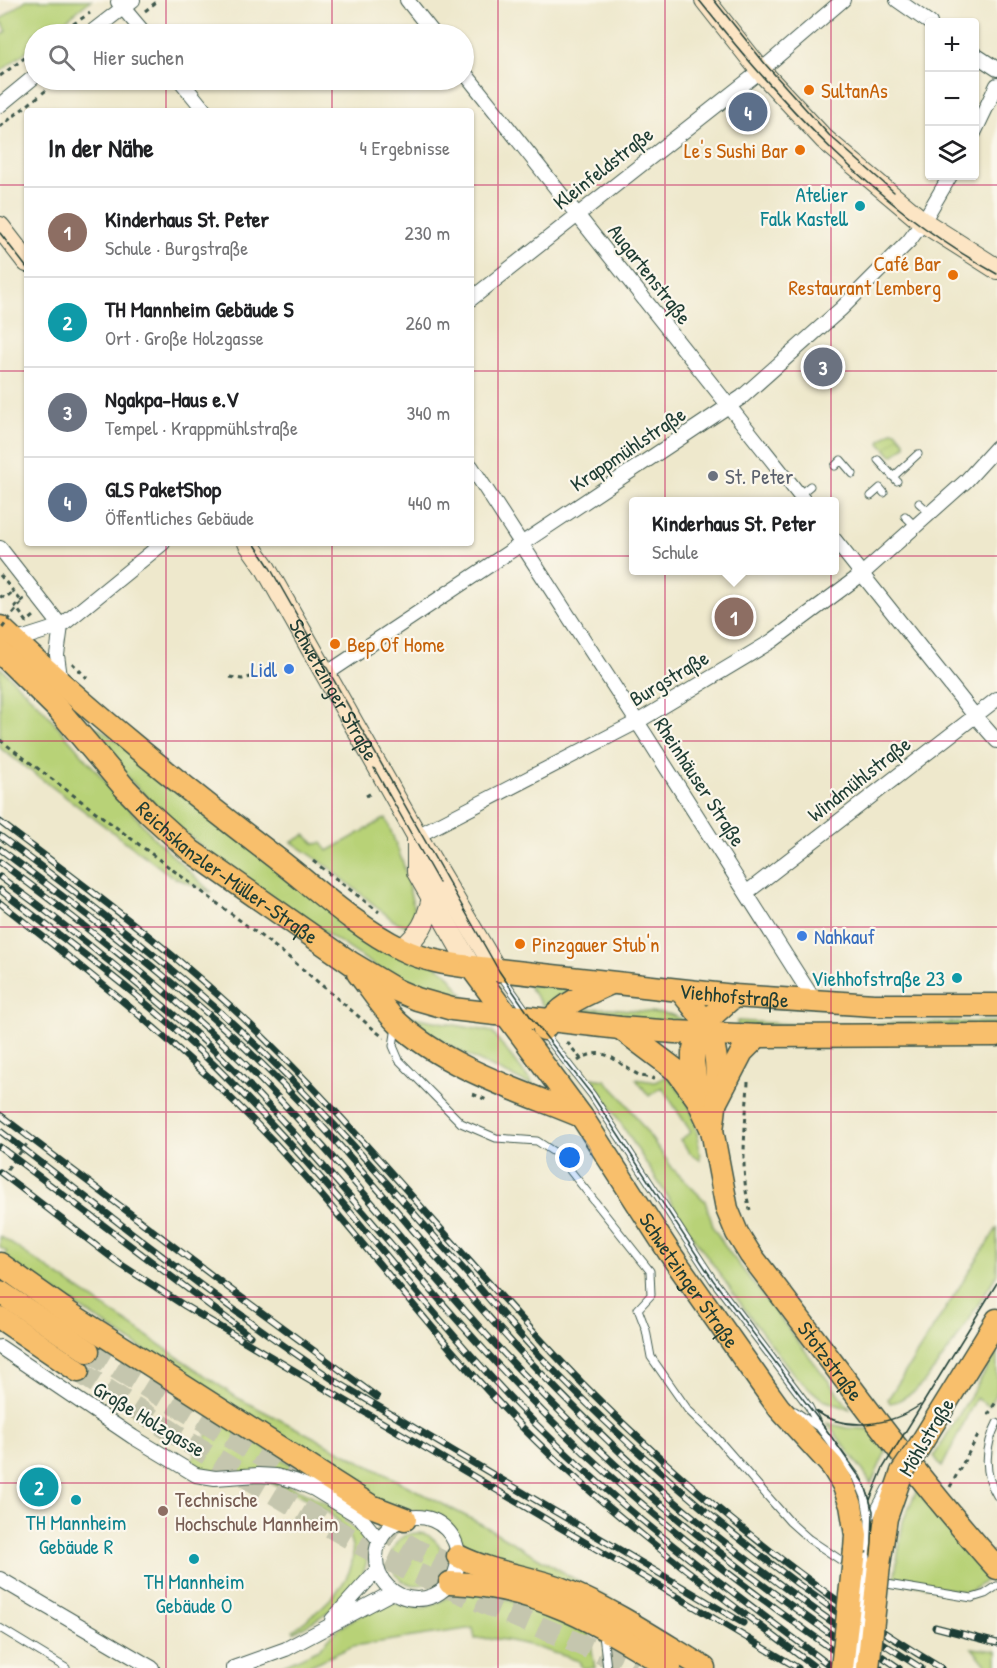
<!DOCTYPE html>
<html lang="de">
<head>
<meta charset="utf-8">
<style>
	:root { --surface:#fff; --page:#f6f6f6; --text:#202124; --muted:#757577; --line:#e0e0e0; --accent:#db2777 }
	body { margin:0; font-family:"Patrick Hand",sans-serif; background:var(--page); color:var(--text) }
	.controls { position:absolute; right:18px; top:18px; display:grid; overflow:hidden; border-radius:6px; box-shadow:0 2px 4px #0004 }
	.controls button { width:54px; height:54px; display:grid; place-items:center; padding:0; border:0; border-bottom:2px solid var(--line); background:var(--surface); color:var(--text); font:30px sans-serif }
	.you { position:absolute; left:570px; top:1158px; width:21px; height:21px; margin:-15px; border:4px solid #fff; border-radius:50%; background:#1a73e8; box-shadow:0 0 0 9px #1a73e833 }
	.badge { display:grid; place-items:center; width:39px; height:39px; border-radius:50%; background:var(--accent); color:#fff; font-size:20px; font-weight:700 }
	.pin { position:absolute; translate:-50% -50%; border:3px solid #fff; box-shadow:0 2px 6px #0006 }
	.popup { position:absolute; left:629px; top:497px; width:210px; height:78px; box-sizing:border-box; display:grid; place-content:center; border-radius:6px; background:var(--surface); filter:drop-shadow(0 2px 4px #0005); font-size:20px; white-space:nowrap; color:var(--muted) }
	.popup b { font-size:22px; color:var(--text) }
	.popup::after { content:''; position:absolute; left:50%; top:100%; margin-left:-12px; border:12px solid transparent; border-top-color:var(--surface) }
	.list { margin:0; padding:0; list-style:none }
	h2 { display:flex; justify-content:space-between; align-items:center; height:78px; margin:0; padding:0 24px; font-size:26px }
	h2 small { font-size:20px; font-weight:400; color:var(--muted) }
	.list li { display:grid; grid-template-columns:39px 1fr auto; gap:18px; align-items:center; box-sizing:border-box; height:90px; padding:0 24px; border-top:2px solid var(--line) }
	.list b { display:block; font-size:22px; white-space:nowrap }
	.list p { margin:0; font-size:20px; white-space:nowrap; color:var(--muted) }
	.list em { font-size:20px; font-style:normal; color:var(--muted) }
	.icon { flex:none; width:33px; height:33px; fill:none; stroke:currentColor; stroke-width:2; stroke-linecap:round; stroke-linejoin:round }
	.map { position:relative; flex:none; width:997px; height:1668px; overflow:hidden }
	.search { position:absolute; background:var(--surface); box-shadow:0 2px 4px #0004; left:24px; top:24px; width:450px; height:66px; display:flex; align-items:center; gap:15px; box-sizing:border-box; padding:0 21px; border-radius:33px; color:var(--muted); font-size:22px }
	.panel { position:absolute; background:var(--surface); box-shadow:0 2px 4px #0004; left:24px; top:108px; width:450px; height:438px; border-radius:6px }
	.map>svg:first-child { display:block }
	.green { fill:#b8d277; stroke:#6c8856; stroke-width:1.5 }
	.garden { fill:url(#garden-furrows); stroke:#6c8856; stroke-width:1.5 }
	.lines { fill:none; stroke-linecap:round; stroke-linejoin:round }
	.primary-tunnel { stroke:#c5c6ae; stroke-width:22; stroke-dasharray:22 11; stroke-linecap:butt }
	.lane-casing { stroke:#3e574b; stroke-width:9 }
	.street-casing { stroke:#3e574b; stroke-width:16 }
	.secondary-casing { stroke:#3e574b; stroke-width:22 }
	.primary-casing { stroke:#3e574b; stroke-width:25 }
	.path { stroke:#3e574b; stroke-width:3; stroke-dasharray:4.5 4.5; stroke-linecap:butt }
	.lane { stroke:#fff; stroke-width:7 }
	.street { stroke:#fff; stroke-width:14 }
	.secondary { stroke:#fce5c4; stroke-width:20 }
	.primary { stroke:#f8bf6c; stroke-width:22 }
	.tram { stroke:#1f3d34; stroke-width:1.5 }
	.rail-casing { stroke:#1f3d34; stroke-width:7 }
	.rail { stroke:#fbf7ec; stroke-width:4.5; stroke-dasharray:14; stroke-linecap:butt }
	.lane-bridge-casing { stroke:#3e574b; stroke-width:9; stroke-linecap:butt }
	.primary-bridge-casing { stroke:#3e574b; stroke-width:25; stroke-linecap:butt }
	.path-bridge { stroke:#3e574b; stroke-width:3; stroke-dasharray:4.5 4.5; stroke-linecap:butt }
	.lane-bridge { stroke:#fff; stroke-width:7 }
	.primary-bridge { stroke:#f8bf6c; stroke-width:22 }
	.grid { fill:none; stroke:#c2185b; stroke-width:1.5; stroke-opacity:0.55 }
	.food-dot { fill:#e8710a; stroke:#fbf7ec; stroke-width:2 }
	.culture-dot { fill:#0f9aa8; stroke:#fbf7ec; stroke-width:2 }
	.worship-dot { fill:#6b7280; stroke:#fbf7ec; stroke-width:2 }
	.shop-dot { fill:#3f7fe0; stroke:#fbf7ec; stroke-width:2 }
	.education-dot { fill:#8d6e63; stroke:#fbf7ec; stroke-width:2 }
	.labels { text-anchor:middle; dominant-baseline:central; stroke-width:4.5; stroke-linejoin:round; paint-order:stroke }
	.food-label { font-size:21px; fill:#c56008; stroke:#fbf7ec; text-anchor:start }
	.street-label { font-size:21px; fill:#1f3d34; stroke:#fbf7ec }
	.culture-label { font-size:21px; fill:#0d838f; stroke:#fbf7ec; text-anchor:end }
	.worship-label { font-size:21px; fill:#5b616d; stroke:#fbf7ec; text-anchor:start }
	.shop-label { font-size:21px; fill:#366cbe; stroke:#fbf7ec; text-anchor:end }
	.education-label { font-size:21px; fill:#785e54; stroke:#fbf7ec; text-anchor:start }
</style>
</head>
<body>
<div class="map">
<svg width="997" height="1668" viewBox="0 0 997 1668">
	<defs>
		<pattern id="garden-furrows" width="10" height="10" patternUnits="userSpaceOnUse" patternTransform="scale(1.5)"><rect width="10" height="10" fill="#b8d277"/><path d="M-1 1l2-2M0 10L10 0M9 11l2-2" fill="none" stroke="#9eb568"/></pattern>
	</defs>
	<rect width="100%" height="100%" fill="#fbf7ec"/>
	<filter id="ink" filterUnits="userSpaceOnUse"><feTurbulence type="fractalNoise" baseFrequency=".0167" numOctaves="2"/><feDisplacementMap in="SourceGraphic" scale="12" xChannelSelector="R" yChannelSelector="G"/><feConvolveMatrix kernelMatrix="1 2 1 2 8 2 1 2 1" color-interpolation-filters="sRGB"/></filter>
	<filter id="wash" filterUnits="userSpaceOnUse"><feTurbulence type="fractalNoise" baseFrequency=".008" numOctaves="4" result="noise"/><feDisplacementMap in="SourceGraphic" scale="24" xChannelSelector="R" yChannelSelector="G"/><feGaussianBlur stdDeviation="1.35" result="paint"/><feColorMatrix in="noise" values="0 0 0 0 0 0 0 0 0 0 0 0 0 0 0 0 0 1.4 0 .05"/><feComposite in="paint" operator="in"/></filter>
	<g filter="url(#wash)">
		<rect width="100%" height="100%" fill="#eee8cc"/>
		<path class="green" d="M26,0h65l-43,34h-14v11l-34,27v-35l7,-6 -7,-11z
			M0,667l43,42 113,131 55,52 -38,-15 -173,-129z
			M97,727l350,246 21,28c-31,-4 -57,-14 -84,-29l-170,-115 -39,-33 -45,-44 -39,-47 1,-5z
			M386,818l17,45 11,46 -1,12 -6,5 -13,-5 -67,-55 -35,-24 13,-7 10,9 7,-1 6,8z
			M527,984l46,4c-5,6 -20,14 -28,21z
			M610,1008l59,6 13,5 -1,5 -103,-11 11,-4z
			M396,1011l17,6 79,15 43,55c-48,-22 -97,-43 -139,-76z
			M737,1021l71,4 189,-3v5l-260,-1z
			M667,1076c26,25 31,49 33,84l-10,-7 -10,-13 11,-8 -29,-45 -13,9 -13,-17 19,3z
			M592,1078l13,2 19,20 49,69 32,32 9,28 16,24 120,156 -27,-9 -28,-24 -52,-69 -53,-75z
			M997,1228v46l-42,68 -30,39 -10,10 -17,10 -8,2 -2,-4z
			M0,1236l238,162 245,127 142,84 -156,-55 -12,-23 -14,-14 -13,-5 -20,-2 -38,-10 -369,-243 4,-5 -7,-5z
			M997,1352v39l-8,15 -13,-8 -34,69 -8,-11z
			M218,1418l89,57 -3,3c-29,-2 -92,1 -115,-14z
			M827,1423l20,5 22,1 17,22 -15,33 -8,-13z
			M269,1482c25,3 43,13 64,26 7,4 17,8 24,14 8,7 11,19 11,29 -1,40 -42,64 -74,81l-1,-2c47,-33 94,-80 25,-125 -9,-5 -18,-11 -29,-15 -6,-2 -16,-5 -20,-8z
			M917,1490l69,86 -2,6 -15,10 -75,-11 9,-60z
			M391 1559a26 26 0 1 1 52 0a26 26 0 1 1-52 0Z
			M459,1590h21l108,38 7,40h-13l-3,-7c-34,-11 -68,-25 -104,-22l-2,-11 -120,18 -48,22h-28l42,-19 19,-20 26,-16 21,-9 9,-1 25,5 7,-1 12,-4z
			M972,1648l25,3v17l-9,-1z"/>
		<path class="garden" d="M892,431h4l9,11v4l-11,9h-3l-11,-12 1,-3z"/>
	</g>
	<g filter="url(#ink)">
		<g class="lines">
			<path class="primary-tunnel" d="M88,1351l225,137
				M78,1371l119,77 161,95 50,27 227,98
				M349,1509l69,42 62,26"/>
			<defs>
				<path id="lane" d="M878,460l19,21
					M835,466l6,-6 12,14
					M893,477l25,-23
					M799,495l11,-9
					M871,496l9,-8 4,5
					M919,503l11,10
					M905,516l10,10
					M502,977l25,35
					M396,1027l-3,19 6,14 62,63 35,15 41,3 20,13 93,117 1,24 -13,14 8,21 5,27 37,53 28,27 74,85 19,17 39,26
					M543,1032l49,63 121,185 96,127 10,20 38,51 8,19 4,23 -2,37
					M795,1411l23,16
					M997,1423c-12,23 -14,50 0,73
					M870,1518l16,-30
					M881,1583l91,15 13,-4 12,-8
					M0,1628l66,40
					M603,1635l4,33"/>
				<path id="street" d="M407,0l27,34
					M897,0l33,23
					M118,2l27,32
					M89,34l44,-34
					M974,54l23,15
					M464,72l341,430
					M180,80l25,31
					M0,105l34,-28
					M974,133l23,-48
					M471,299l288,-227 84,-72
					M471,466l174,268 169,266
					M834,539l141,177 22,25
					M0,548l61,78
					M61,626l-4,29 4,29
					M14,641l47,-15 102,-83
					M326,674l416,-277 99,-88 68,-68 14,-19 27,-46
					M417,836l220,-114 135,-81 90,-67 104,-93 31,-34
					M746,893l251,-194
					M0,1347l133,90 63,38 19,3 43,-3 18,1 19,5 19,8 46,28 19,23
					M376 1558a41 41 0 1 1 82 0a41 41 0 1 1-82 0Z
					M0,1579l152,89
					M332,1620l45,-50
					M233,1668l53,-19 107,-57"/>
				<g id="secondary">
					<path d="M705,0l55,70 64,69 99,83 74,47"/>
					<path d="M0,227l27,35"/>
					<path id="s1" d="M248,543l17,24 152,269 80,135"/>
					<path d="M417,836v36l54,95"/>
					<path d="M402,949c19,-17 24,-26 30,-51"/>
				</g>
				<g id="primary">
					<path id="s2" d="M0,627c87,83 181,158 276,231 39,30 80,69 125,91 22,11 46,15 70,18l263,29 140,9h123"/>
					<path id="s3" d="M0,652l59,58 65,77 25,26 42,38 160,112 45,27 21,9 35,10 168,19 55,4 83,4 239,-1"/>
					<path id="s4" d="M471,967l111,150 87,135 92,131 18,25 53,58 11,18 8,21 5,30 -1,15"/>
					<path d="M358,973c13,16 25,36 40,50 48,45 123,68 183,93"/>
					<path d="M681,991c8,11 19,22 25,34 16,30 11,72 6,105"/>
					<path id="s5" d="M734,996l-29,26 -7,11 -5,20v9l5,38 14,30 15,79 10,24 13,21c81,105 158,215 247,314"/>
					<path d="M620,1028l57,43 19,26"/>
					<path d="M544,1029c16,-25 41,-34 67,-46"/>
					<path d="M717,1100l25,-48 16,-16"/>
					<path d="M0,1264l69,49 302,193 34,13"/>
					<path d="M0,1292l88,59"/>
					<path d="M0,1318l78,53"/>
					<path d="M917,1450l80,-130"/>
					<path d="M458,1556c36,18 73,20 109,35 48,20 92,50 137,77"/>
					<path d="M879,1565l7,-47 16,-46"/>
					<path d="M450,1583c86,2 149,41 220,85"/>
				</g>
			</defs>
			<use href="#lane" class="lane-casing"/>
			<use href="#street" class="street-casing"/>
			<use href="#secondary" class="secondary-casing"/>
			<use href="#primary" class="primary-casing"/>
			<path class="path" d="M145,11l14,-11
				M58,34l32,-21
				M115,34l8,-6
				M0,76l34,-25
				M0,127l59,-47
				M0,596l5,2 10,-8
				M24,599l-9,7 12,16 7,-6 -1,-1
				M72,663l15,15
				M230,677l12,2 13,-3
				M0,740l286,215 98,83
				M366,796l7,-4
				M313,861l66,51
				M567,1042l14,17
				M578,1061c27,-19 38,3 61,14 4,2 10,2 14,4l2,-2
				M748,1082c-2,42 -9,88 2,128
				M473,1094l16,7
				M7,1169l24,-30
				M988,1415l9,-15
				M950,1487l30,-55"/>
			<use href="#lane" class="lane"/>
			<use href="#street" class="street"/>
			<use href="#secondary" class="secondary"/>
			<use href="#primary" class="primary"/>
			<path class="tram" d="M699,0c83,105 179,209 298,274
				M714,0l52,65 63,70 65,57
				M0,233l27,35
				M254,543l15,23 230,405 33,48 60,76 121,185 115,152 37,53 8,26 -1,32 -13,125
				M374,768l65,115
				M815,1411c32,21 75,15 105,-6
				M870,1500l13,-32 114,-185"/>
			<defs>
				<path id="rail" d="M0,822c91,69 185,137 266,218 111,109 207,232 316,343 107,108 229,207 359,285
					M0,836c89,66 177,134 257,210 74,71 140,149 208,225 23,27 46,54 70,80 116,121 244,228 386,317
					M0,849c92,69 184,138 265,218 97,95 177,204 271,301 48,50 98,100 151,144 68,56 139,107 212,156
					M0,862c85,63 170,130 246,203 79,78 147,165 220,247 40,45 82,88 125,130 89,85 188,157 289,226
					M0,877c51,37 100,76 148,116 32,27 64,53 92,83 119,122 221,261 346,378 85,79 178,148 273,214
					M0,890c80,61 164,122 234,195 40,41 79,83 116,127 63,75 124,152 194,220 89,88 190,161 289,236
					M0,903c95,74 189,149 272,237 87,93 162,198 252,289 89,90 192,163 292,239
					M0,1115l230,174 147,108
					M0,1131c111,85 220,173 337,251l406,241
					M0,1147l250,189
					M0,1172l120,92 65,42 613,362
					M935,1627l62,16"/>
			</defs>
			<use href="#rail" class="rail-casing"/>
			<use href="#rail" class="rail"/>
			<defs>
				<path id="lane-bridge" d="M855,1668l12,-111"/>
				<path id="primary-bridge" d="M902,1472l15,-22
					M842,1668l13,-118
					M868,1668l11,-103"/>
			</defs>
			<use href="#lane-bridge" class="lane-bridge-casing"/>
			<use href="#primary-bridge" class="primary-bridge-casing"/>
			<path class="path-bridge" d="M0,575l22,27 -22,29"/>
			<use href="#lane-bridge" class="lane-bridge"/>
			<use href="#primary-bridge" class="primary-bridge"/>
		</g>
	</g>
	<path class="grid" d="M166,0v34M332,0v34M498,0v1668M665,0v1668M831,0v1668M166,80v31M332,80v31M0,185h27M471,185h526M0,371h27M471,371h526M166,543v1125M332,543v1125M0,556h997M0,741h997M0,927h997M0,1112h997M0,1297h997M0,1483h997"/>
	<g class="food-dot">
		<circle cx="809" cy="90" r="6"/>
		<circle cx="800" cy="150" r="6"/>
		<circle cx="953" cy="275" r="6"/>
		<circle cx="335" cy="644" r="6"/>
		<circle cx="520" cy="944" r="6"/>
	</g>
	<g class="culture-dot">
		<circle cx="860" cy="206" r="6"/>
		<circle cx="957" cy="978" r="6"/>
		<circle cx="76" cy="1500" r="6"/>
		<circle cx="194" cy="1559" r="6"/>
	</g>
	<circle class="worship-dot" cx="713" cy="476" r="6"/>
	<g class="shop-dot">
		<circle cx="289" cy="669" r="6"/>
		<circle cx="802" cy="936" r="6"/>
	</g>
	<circle class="education-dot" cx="163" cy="1511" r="6"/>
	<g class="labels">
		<g class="food-label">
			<text x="821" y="90">SultanAs</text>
			<text x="788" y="150" text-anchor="end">Le's Sushi Bar</text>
			<text x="941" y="263" text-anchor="end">Café Bar<tspan x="941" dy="24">Restaurant Lemberg</tspan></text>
			<text x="347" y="644">Bep Of Home</text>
			<text x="532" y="944">Pinzgauer Stub'n</text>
		</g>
		<g class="street-label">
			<text transform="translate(603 168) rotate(-38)">Kleinfeldstraße</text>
			<text transform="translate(650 274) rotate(52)">Augartenstraße</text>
			<text transform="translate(628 449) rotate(-34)">Krappmühlstraße</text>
			<text transform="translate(669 678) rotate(-31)">Burgstraße</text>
			<text stroke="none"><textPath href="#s1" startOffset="170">Schwetzinger Straße</textPath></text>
			<text transform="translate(859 779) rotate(-38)">Windmühlstraße</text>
			<text transform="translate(700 782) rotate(57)">Rheinhäuser Straße</text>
			<text stroke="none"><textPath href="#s3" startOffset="318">Reichskanzler-Müller-Straße</textPath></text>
			<text stroke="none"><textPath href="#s2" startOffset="852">Viehhofstraße</textPath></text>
			<text stroke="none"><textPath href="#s4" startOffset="382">Schwetzinger Straße</textPath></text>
			<text stroke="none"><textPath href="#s5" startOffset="418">Stotzstraße</textPath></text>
			<text transform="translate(149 1419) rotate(31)">Große Holzgasse</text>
			<text transform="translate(926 1437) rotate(-59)">Möhlstraße</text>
		</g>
		<g class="culture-label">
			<text x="848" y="194">Atelier<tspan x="848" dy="24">Falk Kastell</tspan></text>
			<text x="945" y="978">Viehhofstraße 23</text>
			<text x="76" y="1522" text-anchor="middle">TH Mannheim<tspan x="76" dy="24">Gebäude R</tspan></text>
			<text x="194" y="1581" text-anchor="middle">TH Mannheim<tspan x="194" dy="24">Gebäude O</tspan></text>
		</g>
		<g class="worship-label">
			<text x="725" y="476">St. Peter</text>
		</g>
		<g class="shop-label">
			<text x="277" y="669">Lidl</text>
			<text x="814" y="936" text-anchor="start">Nahkauf</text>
		</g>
		<g class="education-label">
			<text x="175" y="1499">Technische<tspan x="175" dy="24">Hochschule Mannheim</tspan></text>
		</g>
	</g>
</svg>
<div class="controls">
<button>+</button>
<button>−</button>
<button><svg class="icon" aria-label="layers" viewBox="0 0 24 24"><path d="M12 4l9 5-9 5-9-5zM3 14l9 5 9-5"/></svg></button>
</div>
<div class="you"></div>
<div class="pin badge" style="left:734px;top:617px;background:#8d6e63">1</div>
<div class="popup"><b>Kinderhaus St. Peter</b>Schule</div>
<div class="pin badge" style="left:39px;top:1487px;background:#0f9aa8">2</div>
<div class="pin badge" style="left:823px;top:367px;background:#6b7280">3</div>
<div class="pin badge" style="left:748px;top:112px;background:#5c6f8a">4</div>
<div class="search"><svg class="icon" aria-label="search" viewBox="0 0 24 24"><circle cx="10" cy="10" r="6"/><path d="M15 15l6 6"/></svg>Hier suchen</div>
<section class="panel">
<h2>In der Nähe<small>4 Ergebnisse</small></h2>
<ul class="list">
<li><span class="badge" style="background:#8d6e63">1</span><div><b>Kinderhaus St. Peter</b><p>Schule · Burgstraße</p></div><em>230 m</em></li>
<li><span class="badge" style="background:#0f9aa8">2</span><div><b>TH Mannheim Gebäude S</b><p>Ort · Große Holzgasse</p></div><em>260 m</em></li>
<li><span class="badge" style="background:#6b7280">3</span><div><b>Ngakpa-Haus e.V</b><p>Tempel · Krappmühlstraße</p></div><em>340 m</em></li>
<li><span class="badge" style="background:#5c6f8a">4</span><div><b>GLS PaketShop</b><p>Öffentliches Gebäude</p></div><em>440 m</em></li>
</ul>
</section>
</div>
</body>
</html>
